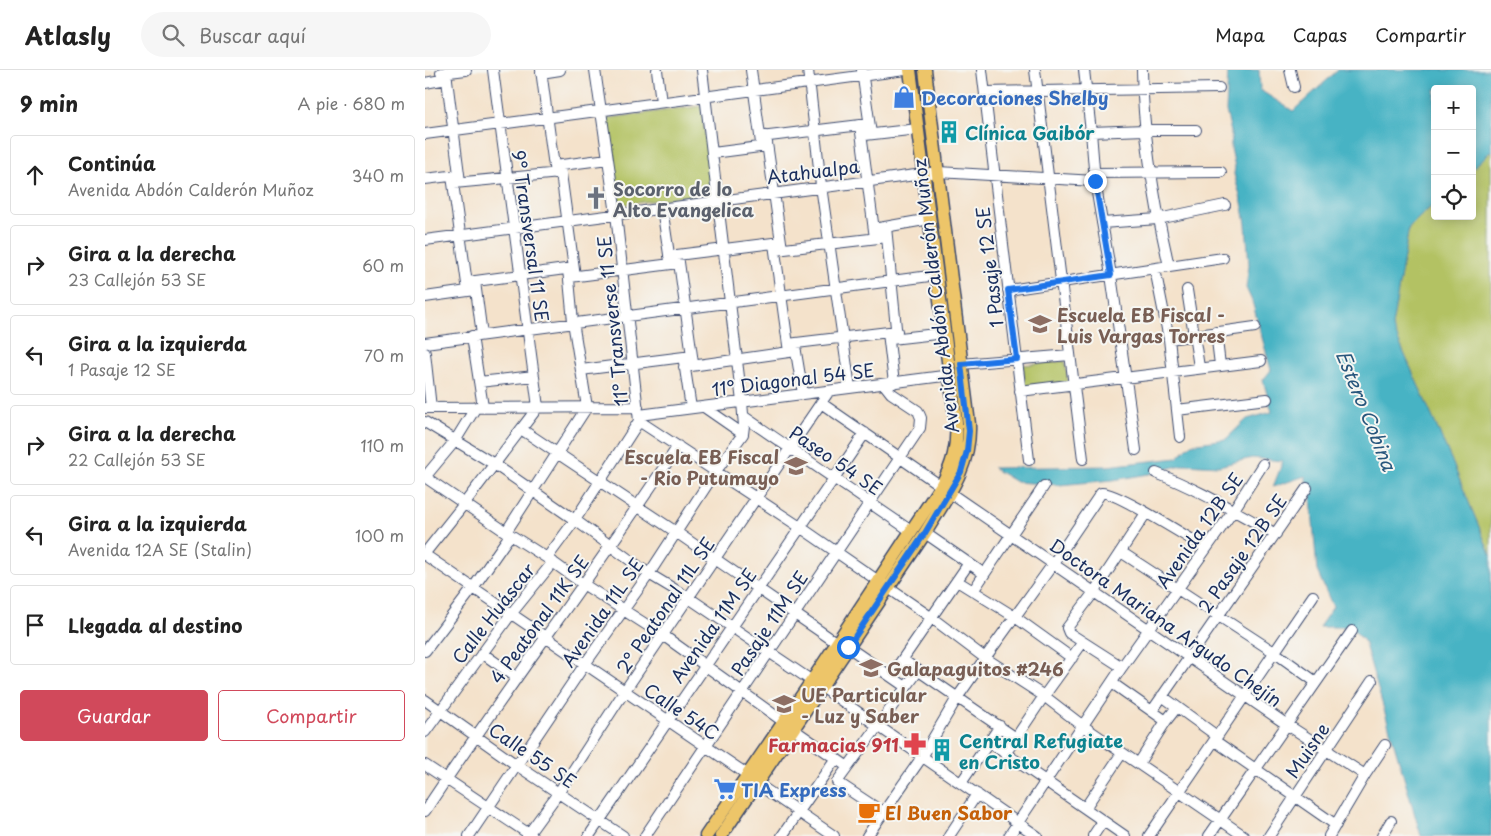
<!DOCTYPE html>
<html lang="es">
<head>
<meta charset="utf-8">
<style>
	:root { --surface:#fff; --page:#f6f6f6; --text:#222; --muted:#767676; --line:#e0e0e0; --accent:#d1495b }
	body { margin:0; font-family:"Playpen Sans",sans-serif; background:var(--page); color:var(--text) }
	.controls { position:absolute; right:15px; top:15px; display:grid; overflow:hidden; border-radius:5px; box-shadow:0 2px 12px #0003 }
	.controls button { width:45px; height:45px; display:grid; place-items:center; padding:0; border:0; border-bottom:1px solid var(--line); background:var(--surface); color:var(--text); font:25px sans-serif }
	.stop { position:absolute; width:15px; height:15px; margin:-11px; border:4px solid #1a73e8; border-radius:50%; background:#fff }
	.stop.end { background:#1a73e8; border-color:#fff; box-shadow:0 1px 5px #0008 }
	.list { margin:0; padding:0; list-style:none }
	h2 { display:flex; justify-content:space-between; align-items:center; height:65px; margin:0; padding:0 20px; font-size:21px }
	h2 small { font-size:16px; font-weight:400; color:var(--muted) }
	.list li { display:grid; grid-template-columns:32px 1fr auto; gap:15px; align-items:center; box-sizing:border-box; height:80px; margin:0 10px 10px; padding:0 10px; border:1px solid var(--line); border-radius:5px }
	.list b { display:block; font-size:19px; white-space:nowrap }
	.list p { margin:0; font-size:16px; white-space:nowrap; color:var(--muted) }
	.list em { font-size:16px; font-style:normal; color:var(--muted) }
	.actions { display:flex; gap:10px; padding:15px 20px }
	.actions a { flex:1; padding:11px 0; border:1px solid var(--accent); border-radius:5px; text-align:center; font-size:18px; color:var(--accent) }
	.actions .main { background:var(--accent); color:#fff }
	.icon { flex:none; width:28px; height:28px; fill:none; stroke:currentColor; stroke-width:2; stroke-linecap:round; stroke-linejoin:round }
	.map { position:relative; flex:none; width:1066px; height:766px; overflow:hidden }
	header { display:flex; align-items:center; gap:30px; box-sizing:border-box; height:70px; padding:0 25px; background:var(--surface); border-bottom:1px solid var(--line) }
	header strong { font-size:24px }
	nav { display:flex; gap:28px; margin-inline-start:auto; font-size:18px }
	.search { width:350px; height:45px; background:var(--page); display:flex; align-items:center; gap:12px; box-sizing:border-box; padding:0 18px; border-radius:28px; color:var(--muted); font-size:19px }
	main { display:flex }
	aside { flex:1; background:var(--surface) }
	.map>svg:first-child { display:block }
	.green { fill:#b3c264; stroke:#677861 }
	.water { fill:#47b3c4; stroke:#317191 }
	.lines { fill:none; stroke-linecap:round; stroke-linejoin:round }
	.minor-casing { stroke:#3c4a6e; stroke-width:12 }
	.major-casing { stroke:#3c4a6e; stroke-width:15 }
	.minor { stroke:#fff; stroke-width:10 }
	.major { stroke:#edc569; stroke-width:12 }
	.route { stroke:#1a73e8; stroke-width:6 }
	.labels { text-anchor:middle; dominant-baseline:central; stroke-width:4; stroke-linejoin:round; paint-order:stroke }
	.shop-label { font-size:18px; font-weight:bold; fill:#366cbe; stroke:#f6f6f2; text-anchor:start }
	.culture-label { font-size:18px; font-weight:bold; fill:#0d838f; stroke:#f6f6f2; text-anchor:start }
	.street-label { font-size:18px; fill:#1b2f5e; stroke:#f6f6f2 }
	.worship-label { font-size:18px; font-weight:bold; fill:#5b616d; stroke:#f6f6f2; text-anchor:start }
	.education-label { font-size:18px; font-weight:bold; fill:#785e54; stroke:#f6f6f2; text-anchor:start }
	.health-label { font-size:18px; font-weight:bold; fill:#be3a42; stroke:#f6f6f2; text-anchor:end }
	.food-label { font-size:18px; font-weight:bold; fill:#c56008; stroke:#f6f6f2; text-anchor:start }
	.water-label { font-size:19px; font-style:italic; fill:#28577d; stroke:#f6f6f2 }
</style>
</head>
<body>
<header>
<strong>Atlasly</strong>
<div class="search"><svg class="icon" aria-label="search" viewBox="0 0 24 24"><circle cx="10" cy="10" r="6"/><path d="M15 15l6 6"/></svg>Buscar aquí</div>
<nav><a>Mapa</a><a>Capas</a><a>Compartir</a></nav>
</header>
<main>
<aside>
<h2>9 min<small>A pie · 680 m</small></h2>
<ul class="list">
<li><svg class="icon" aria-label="ahead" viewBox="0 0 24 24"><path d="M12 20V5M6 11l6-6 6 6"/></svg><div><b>Continúa</b><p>Avenida Abdón Calderón Muñoz</p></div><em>340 m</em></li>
<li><svg class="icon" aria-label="right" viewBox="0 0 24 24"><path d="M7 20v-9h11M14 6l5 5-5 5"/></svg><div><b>Gira a la derecha</b><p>23 Callejón 53 SE</p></div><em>60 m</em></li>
<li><svg class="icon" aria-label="left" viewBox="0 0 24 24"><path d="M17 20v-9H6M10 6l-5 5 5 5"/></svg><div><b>Gira a la izquierda</b><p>1 Pasaje 12 SE</p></div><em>70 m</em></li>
<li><svg class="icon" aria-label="right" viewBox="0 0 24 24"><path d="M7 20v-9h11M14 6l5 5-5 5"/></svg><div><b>Gira a la derecha</b><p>22 Callejón 53 SE</p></div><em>110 m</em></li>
<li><svg class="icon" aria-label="left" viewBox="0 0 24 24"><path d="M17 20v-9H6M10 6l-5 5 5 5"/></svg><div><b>Gira a la izquierda</b><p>Avenida 12A SE (Stalin)</p></div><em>100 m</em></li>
<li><svg class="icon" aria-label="arrive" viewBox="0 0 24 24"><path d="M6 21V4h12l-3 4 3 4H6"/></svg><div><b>Llegada al destino</b></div></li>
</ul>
<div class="actions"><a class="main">Guardar</a><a>Compartir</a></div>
</aside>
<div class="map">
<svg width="1066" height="766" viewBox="0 0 1066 766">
	<rect width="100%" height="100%" fill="#f6f6f2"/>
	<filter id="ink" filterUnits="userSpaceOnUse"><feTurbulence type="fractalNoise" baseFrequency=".02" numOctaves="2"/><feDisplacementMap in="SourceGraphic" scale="10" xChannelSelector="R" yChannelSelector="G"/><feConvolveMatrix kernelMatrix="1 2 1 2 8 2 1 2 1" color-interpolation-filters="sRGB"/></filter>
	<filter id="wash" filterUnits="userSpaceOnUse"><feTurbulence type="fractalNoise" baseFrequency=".0096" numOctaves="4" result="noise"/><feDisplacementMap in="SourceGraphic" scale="20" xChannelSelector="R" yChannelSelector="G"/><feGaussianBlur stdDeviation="1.12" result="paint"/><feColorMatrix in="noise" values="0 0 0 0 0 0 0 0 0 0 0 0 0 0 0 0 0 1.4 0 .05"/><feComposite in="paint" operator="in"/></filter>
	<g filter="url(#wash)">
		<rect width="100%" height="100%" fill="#f4e2cb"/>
		<path class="green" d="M276,36l12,87 -93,12 -12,-87z
			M1066,81v405l-40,-97 -59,-133 17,-99 26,-24v13h37v-47z
			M640,291l3,21 -43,4 -2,-21z"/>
		<path class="water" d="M803,0h31l1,20 33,21 45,-41h153v81l-19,18v-80h-37v114l-26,24 -17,99 59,133 40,97v280h-70l-57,-195 -13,-14h-32l14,-20 -16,-36 -6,-74 -6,-21 -32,11 10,-26 -31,-3 -33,8 -34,-2 -36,10 -36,6 -54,5 -43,-3 -23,-14 114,-2 70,-8 14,-14 35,-5 21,-20 25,-7 -9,-32 8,-10 -19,-69 -6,-13 3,-23 -3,-41 -3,-17 -9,-33 1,-7 -4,-19v-16l-5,-21z"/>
	</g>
	<g filter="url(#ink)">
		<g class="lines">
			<defs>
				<path id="minor" d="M116,0l14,104
					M170,0l21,144 23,207
					M232,0l4,32
					M326,0l10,73
					M383,0l13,116 29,202
					M557,0l47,390
					M610,0l48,389
					M659,0l7,62 4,49 16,94 25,175
					M717,0c1,67 12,131 27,196
					M865,0l4,17
					M437,1l9,63
					M21,2l14,110
					M16,3l25,-3
					M116,3l19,-3
					M0,13l22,-4
					M560,22l234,-4
					M435,55l15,113
					M666,62l54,-2h51
					M0,64l480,-64
					M440,65l53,-6
					M341,66l16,113
					M336,67l108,-13
					M288,83l54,-7
					M129,96l54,-7
					M135,96l15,110
					M670,103l126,-1
					M27,106l16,115
					M0,109l33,-4
					M29,113l106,-10
					M237,138l8,53
					M677,153l56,-4 67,-14
					M461,157l11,111
					M454,158l51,-9
					M0,170l513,-68 157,9
					M349,174l15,108
					M351,180l111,-13
					M253,185l15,108
					M244,186l112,-14
					M730,199l14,70 11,98
					M145,207l109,-14
					M43,212l105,-14
					M50,212l7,53
					M583,220l215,-32
					M762,220l12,77
					M0,227l50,-7
					M791,262l4,33
					M463,263l6,50
					M47,266l11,71
					M466,269l54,-6
					M744,269l86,-12
					M0,273l512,-68
					M363,274l109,-13
					M370,276l8,48
					M0,283l6,55
					M259,292l7,46
					M536,294l109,-9
					M259,297l112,-16
					M156,300l111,-14
					M54,312l55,-6
					M595,321l241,-30
					M396,333l120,83
					M279,337l39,27
					M0,338l213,-1
					M752,340l90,-11
					M214,345l312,-40
					M318,346l168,115
					M214,351l161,106 132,91 53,40 59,38 39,30 161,110
					M0,352l69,42 81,56 74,54 40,24 123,83
					M96,359l155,103 161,111
					M731,403c42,16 81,40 120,61
					M0,407l81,55 41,26 36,26 81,52 120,86
					M0,407l30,-36 21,-34
					M525,423l336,231 79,51
					M81,462l81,-125 -14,-85 -5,-53
					M500,463l58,40
					M696,482l153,100 42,30
					M0,483l39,-49 74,-97 -45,-337
					M0,485l323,220
					M122,488l28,-38 64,-99
					M532,511l58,36 57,41
					M548,521l71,-105
					M423,577l58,40
					M0,581l48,-63 37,-53
					M57,583l34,24
					M478,590l113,78
					M697,597l-53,-34 -2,-5 27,-36 52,-79
					M466,606l78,-113
					M391,613l221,153
					M687,613l54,38
					M737,626l55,40
					M0,630l93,66 105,70
					M727,641l155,-223
					M368,659l55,38
					M0,662l86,-118 42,-52
					M790,671l121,84
					M564,672l136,94
					M580,684l39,-58 39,-54
					M714,693l27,-42 11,-14
					M0,695l107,71
					M331,713l78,53
					M536,713l39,-57
					M660,738l37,-55
					M0,741c82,-124 172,-241 253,-365
					M459,743l-47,-31 81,-111
					M44,766l116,-172 64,-90 67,-103 27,-37 1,-8 -2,-24 -40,-332
					M102,766l32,-44 65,-100 205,-301
					M164,766l276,-403
					M220,766l275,-408 1,-10 -3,-7 -27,-18 -7,-9
					M357,766l54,-78
					M442,766l55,-79 35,-59 28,-40 68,-94 48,-71c13,-3 89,46 105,55
					M524,766l28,-42
					M584,766l113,-169 111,-156 30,-47
					M668,766l10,-15
					M724,766l164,-240
					M784,766l143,-205
					M844,766l103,-155
					M904,766l36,-61 20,-30
					M957,766l9,-15"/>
				<path id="major" d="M281,766l106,-155 129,-195c12,-21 17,-40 15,-64l-46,-352
					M296,766l204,-303c21,-35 46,-66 44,-109l-44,-354"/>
			</defs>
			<use href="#minor" class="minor-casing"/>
			<use href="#major" class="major-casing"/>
			<use href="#minor" class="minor"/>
			<use href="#major" class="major"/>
		</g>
	</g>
	<g class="lines" filter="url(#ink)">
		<path class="route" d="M423,577l77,-114 36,-61 6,-21 2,-20 -8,-67 56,-5 -9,-69 103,-15 -16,-94"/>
	</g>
	<defs>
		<symbol id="shop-bare" viewBox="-9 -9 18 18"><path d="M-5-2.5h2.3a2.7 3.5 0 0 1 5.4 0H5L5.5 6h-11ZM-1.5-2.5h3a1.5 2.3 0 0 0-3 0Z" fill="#3f7fe0" stroke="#f6f6f2" stroke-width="2.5" paint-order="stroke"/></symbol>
		<symbol id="building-bare" viewBox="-9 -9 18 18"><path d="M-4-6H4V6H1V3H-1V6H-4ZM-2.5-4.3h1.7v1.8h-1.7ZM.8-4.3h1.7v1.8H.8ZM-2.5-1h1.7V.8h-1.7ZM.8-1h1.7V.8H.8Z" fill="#0f9aa8" stroke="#f6f6f2" stroke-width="2.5" paint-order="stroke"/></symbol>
		<symbol id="church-bare" viewBox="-9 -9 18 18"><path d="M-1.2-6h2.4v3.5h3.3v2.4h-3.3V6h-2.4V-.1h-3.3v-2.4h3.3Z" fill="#6b7280" stroke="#f6f6f2" stroke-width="2.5" paint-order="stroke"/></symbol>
		<symbol id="school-bare" viewBox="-9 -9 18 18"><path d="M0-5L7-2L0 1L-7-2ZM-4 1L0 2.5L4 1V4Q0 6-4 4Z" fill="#8d6e63" stroke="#f6f6f2" stroke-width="2.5" paint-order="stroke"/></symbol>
		<symbol id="pharmacy-bare" viewBox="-9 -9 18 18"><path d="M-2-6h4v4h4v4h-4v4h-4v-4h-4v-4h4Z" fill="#e0444e" stroke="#f6f6f2" stroke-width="2.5" paint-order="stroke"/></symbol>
		<symbol id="supermarket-bare" viewBox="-9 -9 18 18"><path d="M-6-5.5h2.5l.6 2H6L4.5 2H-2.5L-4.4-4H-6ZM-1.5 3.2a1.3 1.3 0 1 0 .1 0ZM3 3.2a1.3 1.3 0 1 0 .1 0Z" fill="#3f7fe0" stroke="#f6f6f2" stroke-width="2.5" paint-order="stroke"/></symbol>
		<symbol id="cafe-bare" viewBox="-9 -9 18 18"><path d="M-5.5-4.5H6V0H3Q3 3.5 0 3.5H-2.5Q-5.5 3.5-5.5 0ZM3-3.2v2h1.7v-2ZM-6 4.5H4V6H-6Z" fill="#e8710a" stroke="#f6f6f2" stroke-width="2.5" paint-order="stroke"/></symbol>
	</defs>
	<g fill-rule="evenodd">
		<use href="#shop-bare" x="463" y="11" width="32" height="32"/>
		<use href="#building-bare" x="508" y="46" width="32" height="32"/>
		<use href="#church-bare" x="155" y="112" width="32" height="32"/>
		<use href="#school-bare" x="599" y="238" width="32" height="32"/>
		<use href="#school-bare" x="355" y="380" width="32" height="32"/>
		<use href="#school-bare" x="430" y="582" width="32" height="32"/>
		<use href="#school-bare" x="343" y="618" width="32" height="32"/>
		<use href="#pharmacy-bare" x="474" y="658" width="32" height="32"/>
		<use href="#building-bare" x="501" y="664" width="32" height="32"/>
		<use href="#supermarket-bare" x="284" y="703" width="32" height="32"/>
		<use href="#cafe-bare" x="428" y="726" width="32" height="32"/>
	</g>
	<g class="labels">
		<g class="shop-label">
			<text x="496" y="27">Decoraciones Shelby</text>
			<text x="316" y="719">TIA Express</text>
		</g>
		<g class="culture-label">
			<text x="540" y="62">Clínica Gaibór</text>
			<text x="534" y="670">Central Refugiate<tspan x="534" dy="21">en Cristo</tspan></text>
		</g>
		<g class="street-label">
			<text transform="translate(388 101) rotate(-7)">Atahualpa</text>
			<text transform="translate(106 166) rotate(82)">9° Transversal 11 SE</text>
			<text transform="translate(564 197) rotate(-97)">1 Pasaje 12 SE</text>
			<text transform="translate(510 226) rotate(-97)">Avenida Abdón Calderón Muñoz</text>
			<text transform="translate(187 251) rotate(-96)">11° Transverse 11 SE</text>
			<text transform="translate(368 309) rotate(-7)">11° Diagonal 54 SE</text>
			<text transform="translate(411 390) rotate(34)">Paseo 54 SE</text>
			<text transform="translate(774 460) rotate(-55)">Avenida 12B SE</text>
			<text transform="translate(817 483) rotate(-55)">2 Pasaje 12B SE</text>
			<text transform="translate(240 535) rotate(-56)">2° Peatonal 11L SE</text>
			<text transform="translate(177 542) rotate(-55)">Avenida 11L SE</text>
			<text transform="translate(68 543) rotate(-52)">Calle Huáscar</text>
			<text transform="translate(114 549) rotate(-54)">4 Peatonal 11K SE</text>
			<text transform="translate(741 552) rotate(35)">Doctora Mariana Argudo Chejín</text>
			<text transform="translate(344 553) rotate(-56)">Pasaje 11M SE</text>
			<text transform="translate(288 555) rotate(-55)">Avenida 11M SE</text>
			<text transform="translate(257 641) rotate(34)">Calle 54C</text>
			<text transform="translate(882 680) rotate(-56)">Muisne</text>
			<text transform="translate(108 685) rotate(34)">Calle 55 SE</text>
		</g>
		<g class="worship-label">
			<text x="188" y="118">Socorro de lo<tspan x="188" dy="21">Alto Evangelica</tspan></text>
		</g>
		<g class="education-label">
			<text x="632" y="244">Escuela EB Fiscal -<tspan x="632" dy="21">Luis Vargas Torres</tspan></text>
			<text x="354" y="386" text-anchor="end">Escuela EB Fiscal<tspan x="354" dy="21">- Rio Putumayo</tspan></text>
			<text x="462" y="598">Galapaguitos #246</text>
			<text x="376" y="624">UE Particular<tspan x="376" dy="21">- Luz y Saber</tspan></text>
		</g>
		<g class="health-label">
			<text x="474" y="674">Farmacias 911</text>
		</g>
		<g class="food-label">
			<text x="460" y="742">El Buen Sabor</text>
		</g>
		<g class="water-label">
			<text transform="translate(942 340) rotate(68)">Estero Cobina</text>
		</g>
	</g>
</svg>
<div class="controls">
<button>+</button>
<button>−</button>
<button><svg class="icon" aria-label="locate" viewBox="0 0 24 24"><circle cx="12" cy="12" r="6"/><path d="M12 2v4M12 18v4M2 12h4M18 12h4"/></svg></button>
</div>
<div class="stop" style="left:423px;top:577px"></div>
<div class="stop end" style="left:670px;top:111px"></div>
</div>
</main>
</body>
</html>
